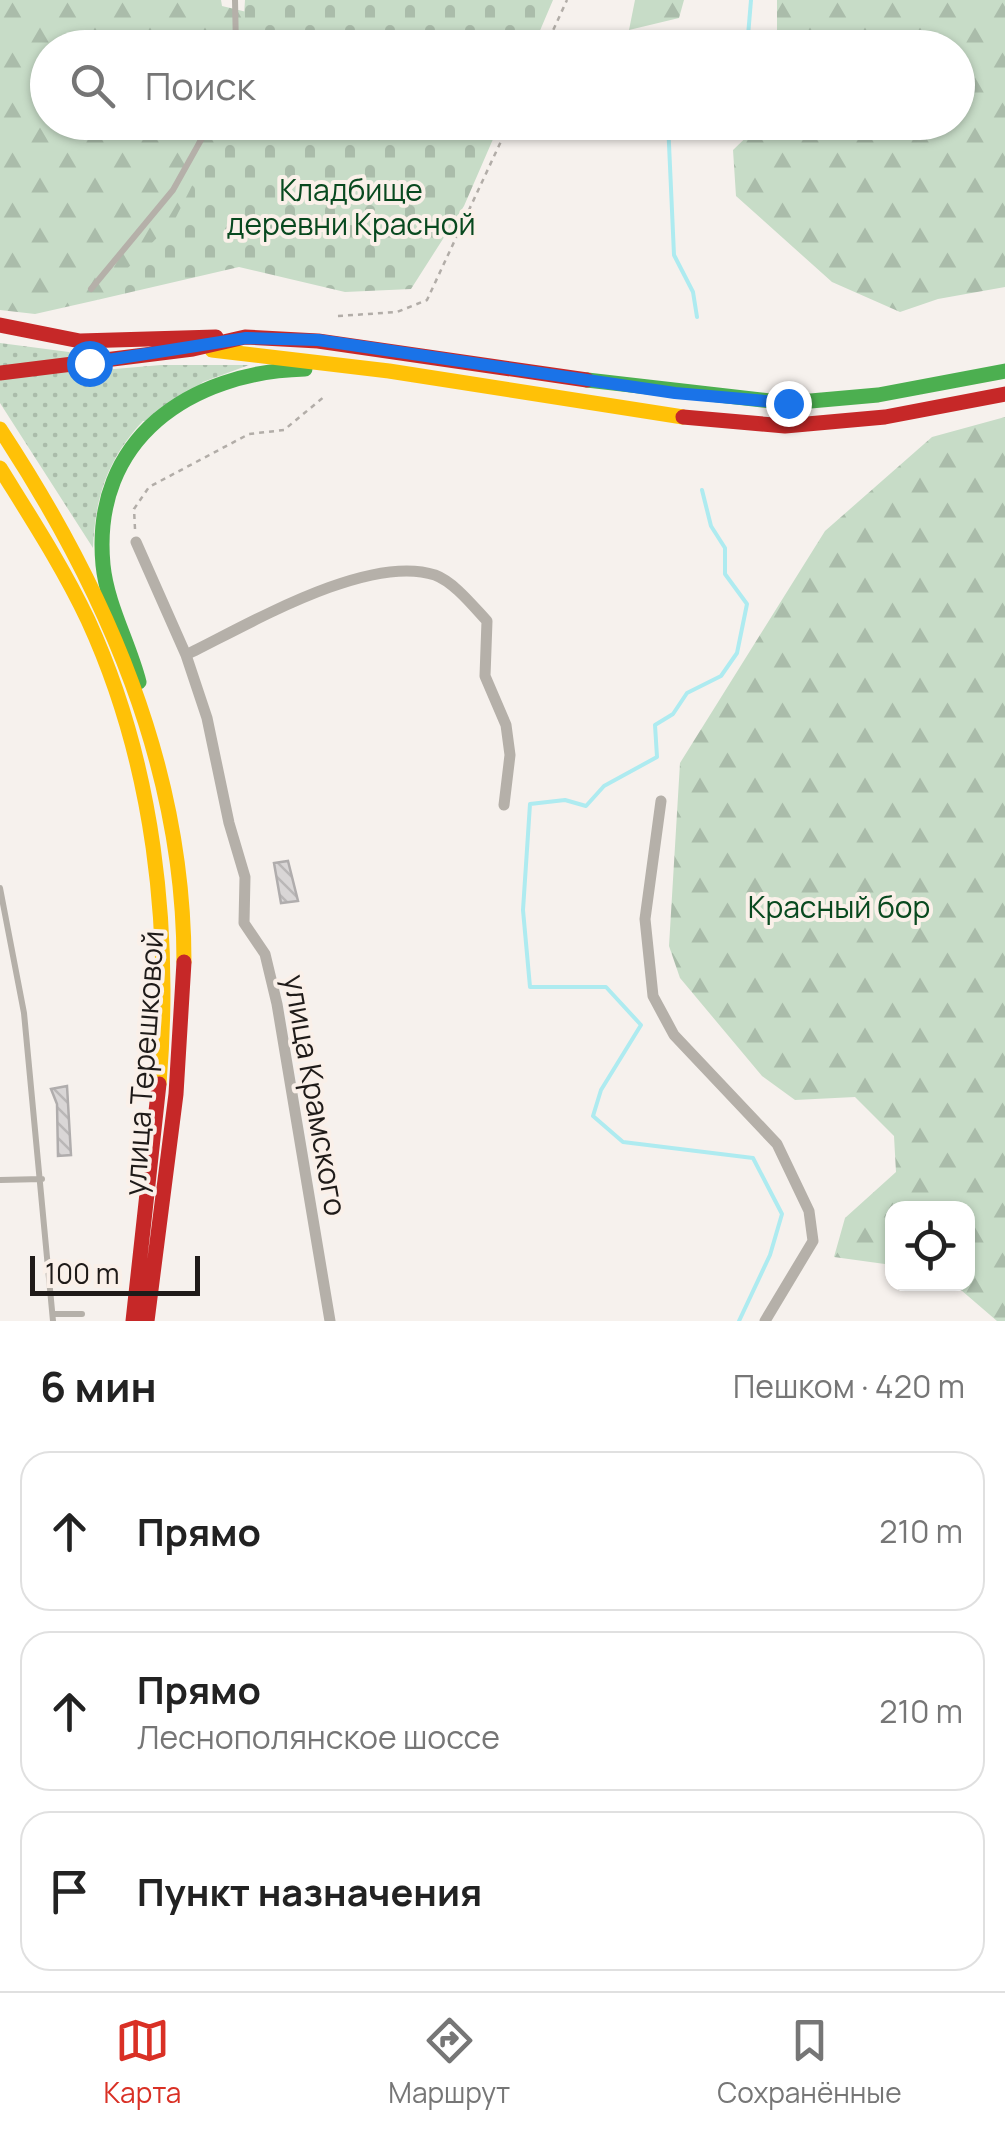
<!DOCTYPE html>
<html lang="ru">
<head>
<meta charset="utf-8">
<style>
	:root { --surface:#fff; --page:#f2f2f2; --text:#222; --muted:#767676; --line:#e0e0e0; --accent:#d93025 }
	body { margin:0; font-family:Manrope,sans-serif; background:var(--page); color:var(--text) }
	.controls { position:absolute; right:30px; bottom:30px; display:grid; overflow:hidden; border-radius:20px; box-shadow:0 2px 8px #0004 }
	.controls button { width:90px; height:90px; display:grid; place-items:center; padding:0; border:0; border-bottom:2px solid var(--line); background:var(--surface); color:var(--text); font:50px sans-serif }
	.scale { position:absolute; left:30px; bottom:25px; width:170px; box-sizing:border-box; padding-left:10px; border:5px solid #1f1b19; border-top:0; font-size:28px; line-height:35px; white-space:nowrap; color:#1f1b19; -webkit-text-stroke:8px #faf0e9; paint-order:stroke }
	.stop { position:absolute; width:30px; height:30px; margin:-22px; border:8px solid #1a73e8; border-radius:50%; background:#fff }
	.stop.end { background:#1a73e8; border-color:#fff; box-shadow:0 2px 10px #0008 }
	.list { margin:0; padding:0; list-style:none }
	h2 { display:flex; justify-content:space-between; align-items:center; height:130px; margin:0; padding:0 40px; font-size:42px }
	h2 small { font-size:32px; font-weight:400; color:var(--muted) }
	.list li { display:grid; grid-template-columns:65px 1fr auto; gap:30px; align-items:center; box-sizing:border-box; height:160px; margin:0 20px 20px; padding:0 20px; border:2px solid var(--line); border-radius:30px }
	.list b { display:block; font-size:38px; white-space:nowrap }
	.list p { margin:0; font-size:32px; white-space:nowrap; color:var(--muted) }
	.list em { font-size:32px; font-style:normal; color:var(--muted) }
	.icon { flex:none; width:55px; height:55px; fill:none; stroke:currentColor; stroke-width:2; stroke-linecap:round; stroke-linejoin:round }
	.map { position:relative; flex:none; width:1005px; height:1321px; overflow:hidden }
	.search { position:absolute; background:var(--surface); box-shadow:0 2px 8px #0004; left:30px; right:30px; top:30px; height:110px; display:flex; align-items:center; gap:25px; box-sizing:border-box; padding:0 35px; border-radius:55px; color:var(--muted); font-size:38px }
	.sheet { height:670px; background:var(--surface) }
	nav { display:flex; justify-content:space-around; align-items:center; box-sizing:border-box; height:140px; border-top:2px solid var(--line); background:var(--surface); font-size:28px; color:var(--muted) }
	nav a { display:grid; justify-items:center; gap:5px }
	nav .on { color:var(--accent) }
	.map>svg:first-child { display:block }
	.grass { fill:url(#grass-dots) }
	.forest { fill:url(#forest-firs) }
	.cemetery { fill:url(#cemetery-stones) }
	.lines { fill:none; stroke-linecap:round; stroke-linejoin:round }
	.stream { stroke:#aeebf0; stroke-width:4 }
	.building { fill:url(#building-back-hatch); stroke:#b0adad; stroke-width:2.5 }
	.path { stroke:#b2ada8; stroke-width:2.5; stroke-dasharray:5 5; stroke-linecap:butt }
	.lane { stroke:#b5b0a9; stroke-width:6 }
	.street { stroke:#b5b0a9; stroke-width:11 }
	.fast { stroke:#4caf50; stroke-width:15 }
	.slow { stroke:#ffc107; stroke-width:15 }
	.jam { stroke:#c62828; stroke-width:15 }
	.route { stroke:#1a73e8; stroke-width:12 }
	.labels { text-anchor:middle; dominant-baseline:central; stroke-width:8; stroke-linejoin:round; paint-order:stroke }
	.park-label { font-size:30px; fill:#08491f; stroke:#faf0e9 }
	.street-label { font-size:30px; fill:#1f1b19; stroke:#faf0e9 }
</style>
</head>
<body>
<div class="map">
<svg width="1005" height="1321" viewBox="0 0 1005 1321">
	<defs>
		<pattern id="grass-dots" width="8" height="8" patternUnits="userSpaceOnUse" patternTransform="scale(2.5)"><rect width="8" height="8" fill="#c7dcc7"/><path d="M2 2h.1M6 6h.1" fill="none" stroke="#aabcaa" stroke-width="1.8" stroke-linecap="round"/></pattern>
		<pattern id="forest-firs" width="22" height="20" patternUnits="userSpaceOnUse" patternTransform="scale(2.5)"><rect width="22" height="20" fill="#c7dcc7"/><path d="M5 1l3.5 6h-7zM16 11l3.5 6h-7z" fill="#aabcaa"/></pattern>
		<pattern id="cemetery-stones" width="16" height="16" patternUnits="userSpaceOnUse" patternTransform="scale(2.5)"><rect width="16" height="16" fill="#c7dcc7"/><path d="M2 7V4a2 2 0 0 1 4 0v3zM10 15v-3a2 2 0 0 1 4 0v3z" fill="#aabcaa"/></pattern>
		<pattern id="building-back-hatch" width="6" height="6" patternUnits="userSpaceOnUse" patternTransform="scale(2.5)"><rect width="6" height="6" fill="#d9d6d6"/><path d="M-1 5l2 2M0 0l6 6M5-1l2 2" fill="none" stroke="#bab7b7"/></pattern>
	</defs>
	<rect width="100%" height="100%" fill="#f6f1ed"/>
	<path class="grass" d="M0,343l69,9 20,11 2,8 70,-6h88l-46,17 -52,39h-8c-35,37 -48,76 -50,127l-93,-145z"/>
	<path class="forest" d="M0,0h221l1,6 170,41 -344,1v74l409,1 -291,128 -69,49 -62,14 -35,-4z
		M635,0h49l-5,18 -50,12z
		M777,0h228v287l-67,12 -38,13 -68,-30 -96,-86 -3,-46 28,-27 197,-1v-74l-181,-1z
		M1005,417v904h-8l-43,-37h14v-76h-76v57l-58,-8 11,-39 51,-46 -2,-36 -39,-39 -60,3 -33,-24 -82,-98 -11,-32 11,-183 145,-232 107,-94z"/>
	<path class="cemetery" d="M245,0h308l-20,47h-291z
		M224,123v-1l276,1 -36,83 -53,83 -66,3 -106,-25 -142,33 78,-81z"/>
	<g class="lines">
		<path class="stream" d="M747,48l4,-48
			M668,122l6,133 19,37 4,25
			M702,490l9,36 14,22v26l22,30 -10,49 -16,23 -34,17 -14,21 -18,11 2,32 -53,29 -18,20 -21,-6 -35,4 -7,106 7,77h76l35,38 -40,65 -8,26 30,26 130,16 29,56 -12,41 -31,66"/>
	</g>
	<path class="building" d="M288,861l10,40 -17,2 -7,-40z
		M67,1086l4,69 -13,1 -1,-52 -6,-15z"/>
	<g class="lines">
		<path class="path" d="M545,48l22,-48
			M338,316l59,-4 30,-12 83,-178
			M135,529l-1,-20 15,-22 100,-53 35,-4 41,-34"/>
		<path class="lane" d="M235,0l1,48
			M91,289l82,-99 38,-68
			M0,888l24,125 29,308
			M0,1180l42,-1
			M53,1314h29"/>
		<path class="street" d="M136,542l50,113 21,63 22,105 16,54 -1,46 21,31 12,50 53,317
			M186,655c60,-29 181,-102 249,-80 19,7 38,31 52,46l-2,55 21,49 4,30 -6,50
			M661,801l-16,118 8,77 21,39 103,109 32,67 4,30 -48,80"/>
		<path class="fast" d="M587,380l201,23 90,-8 127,-24
			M139,682c-10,-39 -32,-77 -36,-117 -12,-127 88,-193 202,-196"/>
		<path class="slow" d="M212,350l177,21 294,46
			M0,429c106,161 184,338 184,533
			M0,468c31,50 63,99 88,152 66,144 84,308 71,464"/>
		<path class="jam" d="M0,325l80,16 136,-4
			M0,373l193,-24 52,-12 73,4 269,39
			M683,417l102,9 100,-9 120,-23
			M133,1321l26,-237
			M147,1321l29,-227 8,-132"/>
	</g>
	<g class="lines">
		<path class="route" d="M89,363l157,-25 72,2 357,53 113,10"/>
	</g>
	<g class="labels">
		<g class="park-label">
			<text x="351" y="189">Кладбище<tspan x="351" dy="34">деревни Красной</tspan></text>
			<text x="839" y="906">Красный бор</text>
		</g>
		<g class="street-label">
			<text transform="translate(143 1063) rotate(-86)">улица Терешковой</text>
			<text transform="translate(316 1095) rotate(80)">улица Крамского</text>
		</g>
	</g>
</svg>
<div class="controls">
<button><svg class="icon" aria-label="locate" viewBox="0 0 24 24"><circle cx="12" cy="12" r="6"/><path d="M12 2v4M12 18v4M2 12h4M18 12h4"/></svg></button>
</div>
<div class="scale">100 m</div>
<div class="stop" style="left:89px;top:363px"></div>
<div class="stop end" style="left:788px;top:403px"></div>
<div class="search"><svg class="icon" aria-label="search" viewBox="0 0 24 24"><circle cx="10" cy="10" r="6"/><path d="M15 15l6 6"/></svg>Поиск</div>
</div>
<section class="sheet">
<h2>6 мин<small>Пешком · 420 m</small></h2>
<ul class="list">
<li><svg class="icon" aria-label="ahead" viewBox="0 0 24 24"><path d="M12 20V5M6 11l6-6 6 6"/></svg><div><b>Прямо</b></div><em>210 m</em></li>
<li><svg class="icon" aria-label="ahead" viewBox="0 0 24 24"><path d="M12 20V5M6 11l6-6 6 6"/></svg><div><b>Прямо</b><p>Леснополянское шоссе</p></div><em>210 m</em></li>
<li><svg class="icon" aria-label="arrive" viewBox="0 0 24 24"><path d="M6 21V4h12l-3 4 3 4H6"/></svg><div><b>Пункт назначения</b></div></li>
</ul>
</section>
<nav>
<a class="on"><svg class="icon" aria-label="map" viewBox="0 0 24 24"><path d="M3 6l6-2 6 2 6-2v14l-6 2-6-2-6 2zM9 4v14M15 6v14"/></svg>Карта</a>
<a><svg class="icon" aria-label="directions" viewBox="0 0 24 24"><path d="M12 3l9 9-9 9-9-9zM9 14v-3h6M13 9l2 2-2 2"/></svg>Маршрут</a>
<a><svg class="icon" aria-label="saved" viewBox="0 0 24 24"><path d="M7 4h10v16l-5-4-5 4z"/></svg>Сохранённые</a>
</nav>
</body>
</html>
